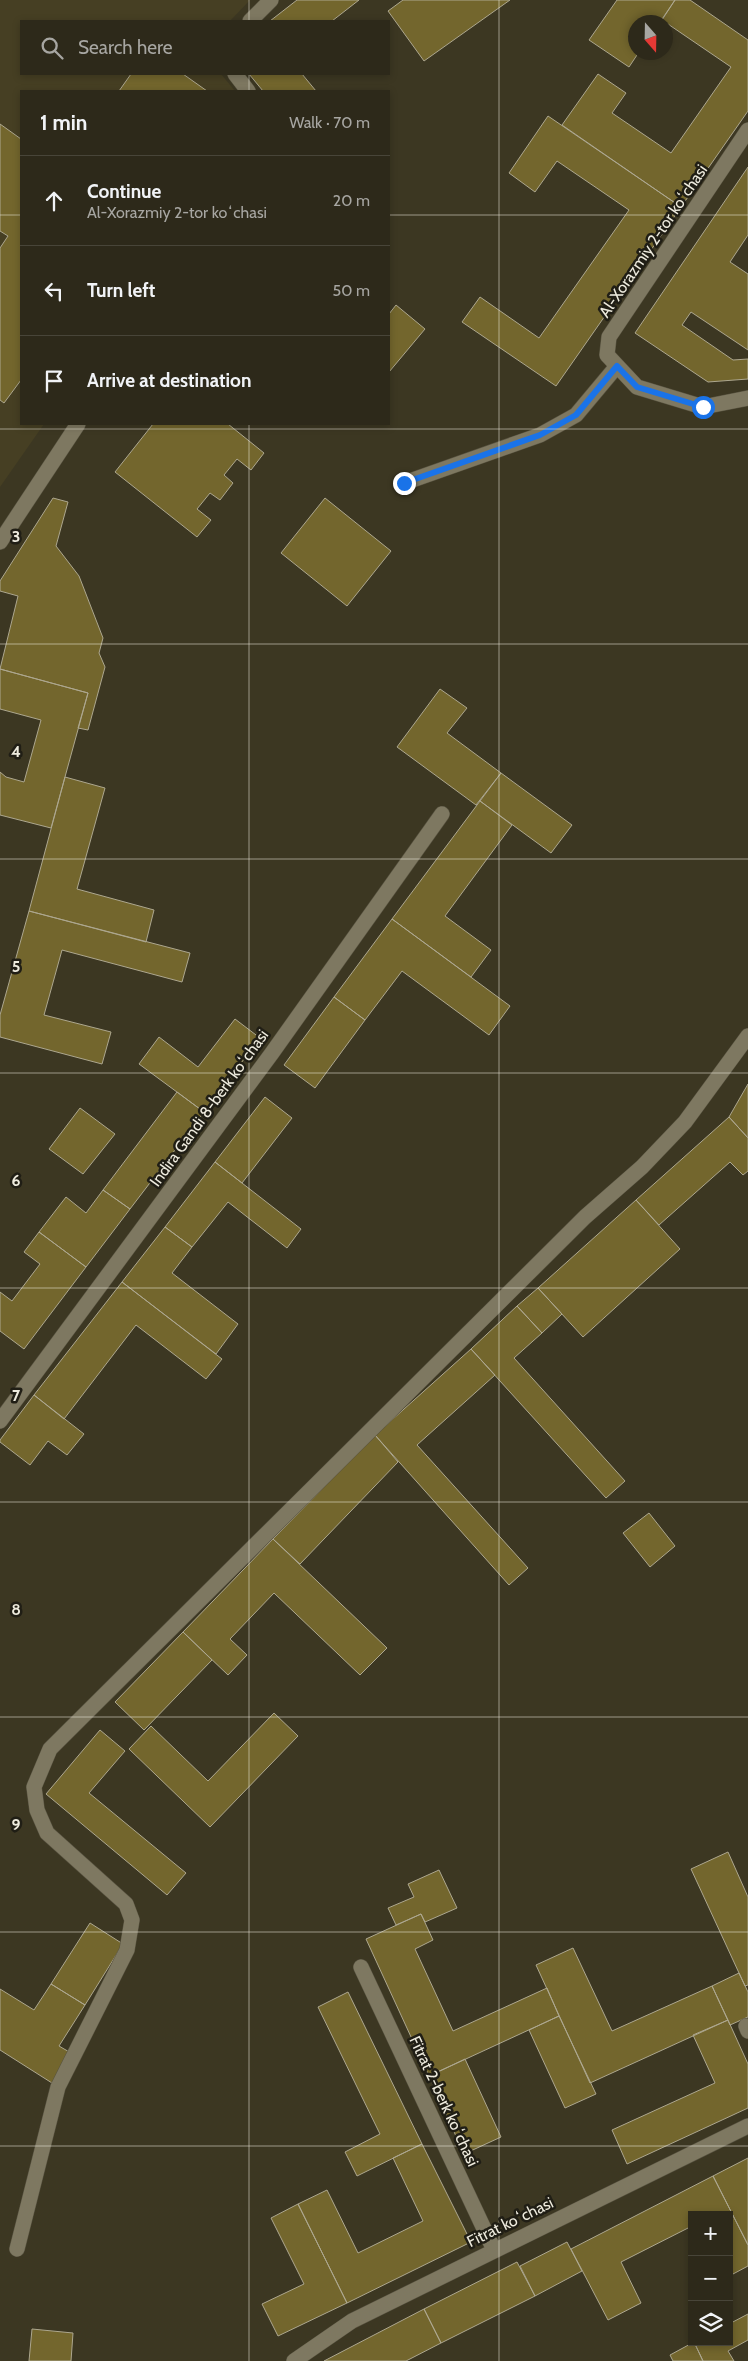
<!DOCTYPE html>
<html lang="en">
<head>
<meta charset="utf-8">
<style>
	:root { --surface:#2d291a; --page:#393527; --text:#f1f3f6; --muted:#a7a6a2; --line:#484539 }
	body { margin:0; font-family:Cabin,sans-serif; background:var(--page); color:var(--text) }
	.controls { position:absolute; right:15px; bottom:15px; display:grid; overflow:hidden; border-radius:0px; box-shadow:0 2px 8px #0003 }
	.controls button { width:45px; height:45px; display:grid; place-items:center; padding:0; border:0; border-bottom:1px solid var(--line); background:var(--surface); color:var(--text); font:25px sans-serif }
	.compass { position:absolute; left:628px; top:15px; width:45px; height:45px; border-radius:50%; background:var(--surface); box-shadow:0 2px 8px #0003; rotate:160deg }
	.stop { position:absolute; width:15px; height:15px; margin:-11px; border:4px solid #1a73e8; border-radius:50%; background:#fff }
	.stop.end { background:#1a73e8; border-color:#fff; box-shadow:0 1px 5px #0008 }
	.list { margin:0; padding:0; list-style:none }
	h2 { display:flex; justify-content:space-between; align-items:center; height:65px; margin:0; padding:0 20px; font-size:21px }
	h2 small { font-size:16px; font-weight:400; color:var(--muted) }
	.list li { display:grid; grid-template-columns:32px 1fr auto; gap:15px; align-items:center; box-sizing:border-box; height:90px; padding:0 20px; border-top:1px solid var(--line) }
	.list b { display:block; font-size:19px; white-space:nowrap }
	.list p { margin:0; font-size:16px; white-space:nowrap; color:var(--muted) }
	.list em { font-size:16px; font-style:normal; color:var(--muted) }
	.icon { flex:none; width:28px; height:28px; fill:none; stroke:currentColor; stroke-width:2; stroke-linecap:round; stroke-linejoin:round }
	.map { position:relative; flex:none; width:748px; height:2361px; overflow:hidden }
	.search { position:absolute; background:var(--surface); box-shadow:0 2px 8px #0003; left:20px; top:20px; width:370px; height:55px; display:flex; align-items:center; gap:12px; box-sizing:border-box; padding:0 18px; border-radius:0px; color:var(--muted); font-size:19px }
	.panel { position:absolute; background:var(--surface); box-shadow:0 2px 8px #0003; left:20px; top:90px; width:370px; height:335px; border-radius:0px }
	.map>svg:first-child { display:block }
	.built { fill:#463f23 }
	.building { fill:#73662d; stroke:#ada78f }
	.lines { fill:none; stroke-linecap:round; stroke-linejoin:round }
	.minor-casing { stroke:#585341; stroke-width:16 }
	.minor { stroke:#7e7861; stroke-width:15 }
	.route { stroke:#1a73e8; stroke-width:6 }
	.grid { fill:none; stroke:#eeebde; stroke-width:1; stroke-opacity:0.55 }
	.labels { text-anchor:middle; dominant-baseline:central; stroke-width:5; stroke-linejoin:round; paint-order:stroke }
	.street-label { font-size:16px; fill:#eeebde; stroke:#201e15 }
	.grid-label { font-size:16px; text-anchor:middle; font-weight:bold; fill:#eeebde; stroke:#201e15; stroke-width:5; stroke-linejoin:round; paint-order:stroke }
</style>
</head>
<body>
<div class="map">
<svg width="748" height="2361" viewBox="0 0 748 2361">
	<rect width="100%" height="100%" fill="#3c3722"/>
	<path class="built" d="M0,0h250l-20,21h-209v53h200l14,17h-214v333h23l-44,63z"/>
	<path class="building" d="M297,0h62l-27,21h-62z
		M403,0h107l-86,61 -36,-50z
		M617,0h58l-15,22h-24v30h3l-10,15 -40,-27z
		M675,0h15l58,40v71l-67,96 -119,-82 36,-51 28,19 -14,20 59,40 60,-86 -69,-47z
		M131,74h52l24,17h-88z
		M249,74h53l14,17h-53z
		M548,116l133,91 -125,179 -94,-64 18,-25 59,41 90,-128 -72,-49 -22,31 -26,-19z
		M0,124l21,15v241l-17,23 -4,-3v-152l8,-12 -8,-5z
		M748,167v68l-18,27 18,12v76l-57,-38 -9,13 51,35 15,-1v20l-40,3 -73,-49z
		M396,305l29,24 -36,43v-58z
		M153,424h75l36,29 -13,17 -14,-11 -13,16 9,8 -13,17 -10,-7 -13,16 14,11 -14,17 -82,-65z
		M53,498l15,4 -12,44 23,30 24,62 -4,15 6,14 -17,63 -10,-2 10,-35 -88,-24 18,-73 -18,-5v-10z
		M325,498l66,53 -44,55 -66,-53z
		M0,669l88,24 -37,135 -51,-13v-43l6,5 18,5 17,-62 -41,-11z
		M440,689l27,19 -20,25 54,40 -25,32 -79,-58z
		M501,773l71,52 -21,28 -71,-52z
		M65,777l40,11 -28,101 77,21 -8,32 -117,-31z
		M480,801l32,24 -67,91 46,34 -20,27 -79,-58z
		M29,911l161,42 -8,29 -120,-32 -18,65 67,17 -9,32 -102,-27v-22z
		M392,919l118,87 -21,29 -87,-64 -37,49 -31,-23z
		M334,997l31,23 -50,68 -31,-23z
		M235,1019l25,19 -56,74 -65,-48 20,-27 39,30z
		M748,1084v54l-19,-21z
		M177,1092l27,20 -74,97 -27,-19z
		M265,1097l27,21 -50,65 -27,-21z
		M80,1108l35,26 -32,40 -34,-25z
		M729,1117l19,21v33l-5,4 -13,-13 -71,63 -23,-25z
		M215,1162l86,67 -14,19 -59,-46 -36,45 -27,-20z
		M103,1190l27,19 -44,58 -47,-35 27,-35 20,16z
		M636,1200l44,49 -97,88 -45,-49z
		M165,1227l27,20 -20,26 66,51 -22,30 -94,-72z
		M39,1232l47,35 -62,82 -24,-18v-39l12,9 28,-37 -16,-12z
		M122,1282l100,77 -16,20 -70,-54 -72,94 -30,-24z
		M538,1288l24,26 -20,19 -25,-27z
		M517,1306l25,27 -28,25 111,123 -19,17 -135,-149z
		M471,1349l24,26 -78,70 111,123 -19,17 -134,-150z
		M34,1395l50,39 -17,21 -19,-14 -18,24 -30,-23v-2z
		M375,1435l23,27 -98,102 -27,-25z
		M649,1513l26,33 -25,21 -27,-34z
		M273,1539l114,109 -27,27 -86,-82 -44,46 17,16 -19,20 -45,-43z
		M183,1632l29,28 -68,70 -29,-28z
		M274,1713l24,23 -88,91 -81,-78 22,-23 57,55z
		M100,1730l25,21 -36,42 97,80 -19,22 -121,-101z
		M728,1852l20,45v88l-3,1 -54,-117z
		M439,1870l18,38 -32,14 -4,-8 -25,11 -8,-17 26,-11 -6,-13z
		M421,1914l12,26 -18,9 38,82 94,-43 12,28 -130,60 -63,-137z
		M90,1923l33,21 -38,61 -34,-21z
		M573,1948l39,83 100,-45 16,34 -138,63 -54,-118z
		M739,1973l9,19v25l-18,8 -18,-39z
		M51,1984l34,21 -26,41 12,7 -19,30 -52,-33v-61l34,21z
		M348,1992l74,152 -65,32 -12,-24 35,-18 -62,-127z
		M559,2016l37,78 -31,14 -36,-78z
		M728,2020l20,44v44l-121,56 -15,-34 103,-47 -22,-48z
		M465,2059l36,78 -37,17 -35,-78z
		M422,2144l49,98 -124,61 -49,-99 29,-14 31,63 65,-32 -30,-63z
		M748,2158v87l-35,-69z
		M713,2176l35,69v21l-15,8 -4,-8v-51h-37v11l-71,36 20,41 -33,17 -37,-71z
		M298,2204l49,99 -69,33 -16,-32 42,-20 -33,-66z
		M567,2242l15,29 -47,25 -15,-30z
		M517,2262l18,34 -94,47 -17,-34z
		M424,2309l17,34 -35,18h-82z
		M748,2314v26l-20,11 6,10h-31l-9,-19h35v-18z
		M32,2329l41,4 -2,28h-42z
		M694,2342l9,19h-30l-3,-6z"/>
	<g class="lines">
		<defs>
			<path id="minor" d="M250,21l21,-21
				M235,74l13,17
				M748,130l-139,207 -2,18 30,32 66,20 45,-9
				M404,483l136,-48 36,-20 41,-49
				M0,542l78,-118
				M0,1421l272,-368 170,-239
				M361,1967l133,283
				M746,2026l2,5
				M17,2249l41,-162 69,-137 5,-30 -6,-16 -79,-71 -10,-23 -3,-23 16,-38 535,-532 57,-50 43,-45 63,-86
				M294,2361l58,-40 396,-195"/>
		</defs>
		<use href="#minor" class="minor-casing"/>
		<use href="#minor" class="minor"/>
	</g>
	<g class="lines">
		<path class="route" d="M404,483l136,-48 36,-20 41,-49 20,21 66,20"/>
	</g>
	<path class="grid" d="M249,0v21M499,0v2361M249,74v17M0,215h21M389,215h359M249,424v1937M0,429h748M0,644h748M0,859h748M0,1073h748M0,1288h748M0,1502h748M0,1717h748M0,1932h748M0,2146h748"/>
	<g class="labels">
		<g class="street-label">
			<text transform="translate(653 241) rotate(-56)">Al-Xorazmiy 2-tor koʻchasi</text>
			<text transform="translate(209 1108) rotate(-54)">Indira Gandi 8-berk koʻchasi</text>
			<text transform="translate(444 2101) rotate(65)">Fitrat 2-berk koʻchasi</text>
			<text transform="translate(510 2222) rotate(-26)">Fitrat koʻchasi</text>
		</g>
	</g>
	<g class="grid-label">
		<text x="16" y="542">3</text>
		<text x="16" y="757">4</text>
		<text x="16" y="972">5</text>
		<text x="16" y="1186">6</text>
		<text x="16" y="1401">7</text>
		<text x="16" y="1615">8</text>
		<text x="16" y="1830">9</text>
	</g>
</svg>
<div class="controls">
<button>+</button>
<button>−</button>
<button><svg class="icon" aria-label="layers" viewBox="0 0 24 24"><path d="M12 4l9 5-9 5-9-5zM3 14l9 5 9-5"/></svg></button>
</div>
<svg class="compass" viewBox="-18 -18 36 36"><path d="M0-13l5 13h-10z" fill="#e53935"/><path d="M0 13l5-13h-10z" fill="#a7a6a2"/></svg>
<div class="stop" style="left:703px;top:407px"></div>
<div class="stop end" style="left:404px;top:483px"></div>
<div class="search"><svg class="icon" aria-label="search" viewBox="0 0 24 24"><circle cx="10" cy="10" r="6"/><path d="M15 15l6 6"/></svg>Search here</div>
<section class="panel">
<h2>1 min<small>Walk · 70 m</small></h2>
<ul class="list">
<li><svg class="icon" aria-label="ahead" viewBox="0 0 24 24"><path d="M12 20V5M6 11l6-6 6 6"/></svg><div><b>Continue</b><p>Al-Xorazmiy 2-tor koʻchasi</p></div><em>20 m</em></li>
<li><svg class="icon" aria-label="left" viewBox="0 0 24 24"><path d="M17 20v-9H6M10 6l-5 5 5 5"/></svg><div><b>Turn left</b></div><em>50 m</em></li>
<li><svg class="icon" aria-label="arrive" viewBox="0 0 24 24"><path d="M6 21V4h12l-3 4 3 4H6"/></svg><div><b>Arrive at destination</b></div></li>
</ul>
</section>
</div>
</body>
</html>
